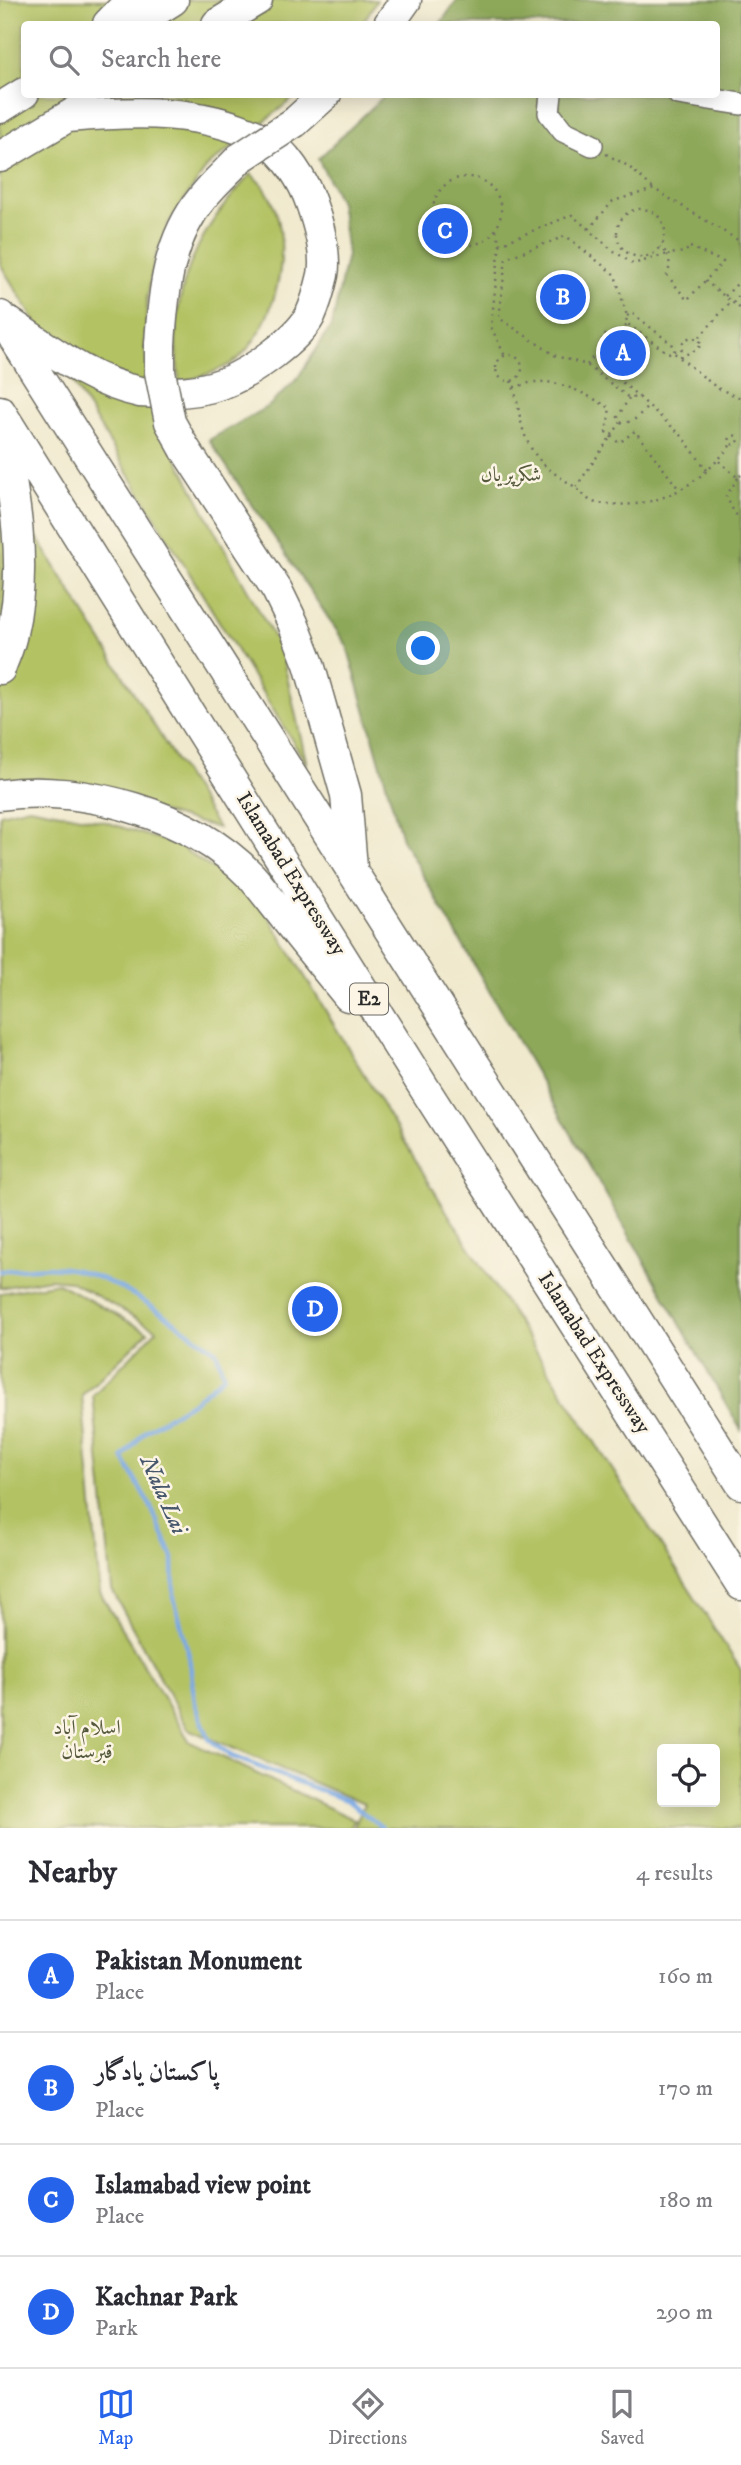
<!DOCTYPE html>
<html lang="en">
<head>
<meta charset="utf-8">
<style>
	:root { --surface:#fff; --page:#f7f7f7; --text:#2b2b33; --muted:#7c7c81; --line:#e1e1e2; --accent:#2563eb }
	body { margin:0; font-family:"IM FELL DW Pica",Amiri,serif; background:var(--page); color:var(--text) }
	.controls { position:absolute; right:21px; bottom:21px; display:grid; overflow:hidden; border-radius:7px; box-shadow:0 4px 18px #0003 }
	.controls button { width:63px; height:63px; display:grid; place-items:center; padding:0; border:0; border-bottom:2px solid var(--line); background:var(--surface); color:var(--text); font:35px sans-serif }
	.you { position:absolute; left:424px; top:649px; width:24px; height:24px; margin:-18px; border:5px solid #fff; border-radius:50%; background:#1a73e8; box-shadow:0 0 0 10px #1a73e833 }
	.badge { display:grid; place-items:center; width:46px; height:46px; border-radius:50%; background:var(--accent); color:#fff; font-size:23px; font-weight:700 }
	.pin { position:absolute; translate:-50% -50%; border:4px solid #fff; box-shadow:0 2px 7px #0006 }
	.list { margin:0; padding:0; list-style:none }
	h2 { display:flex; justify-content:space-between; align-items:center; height:91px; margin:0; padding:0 28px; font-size:30px }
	h2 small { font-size:23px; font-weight:400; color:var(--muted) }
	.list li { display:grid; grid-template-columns:46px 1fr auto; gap:21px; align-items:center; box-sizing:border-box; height:112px; padding:0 28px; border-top:2px solid var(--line) }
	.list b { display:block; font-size:26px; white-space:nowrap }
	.list p { margin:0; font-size:23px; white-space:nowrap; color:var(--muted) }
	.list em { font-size:23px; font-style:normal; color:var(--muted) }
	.icon { flex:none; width:38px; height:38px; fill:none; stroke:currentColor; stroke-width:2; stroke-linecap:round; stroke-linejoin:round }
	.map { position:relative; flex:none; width:741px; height:1828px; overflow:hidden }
	.search { position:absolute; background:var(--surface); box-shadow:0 4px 18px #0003; left:21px; right:21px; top:21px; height:77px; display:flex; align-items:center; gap:18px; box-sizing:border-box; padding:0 24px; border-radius:7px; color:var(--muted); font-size:26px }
	.sheet { height:539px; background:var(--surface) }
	nav { display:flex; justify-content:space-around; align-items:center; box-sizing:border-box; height:98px; border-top:2px solid var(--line); background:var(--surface); font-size:19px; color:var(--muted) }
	nav a { display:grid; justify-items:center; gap:4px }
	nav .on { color:var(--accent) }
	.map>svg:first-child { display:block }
	.green { fill:#b3c264; stroke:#6f7648; stroke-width:2; fill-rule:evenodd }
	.forest { fill:#8ea85a; stroke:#5c6a42; stroke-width:2 }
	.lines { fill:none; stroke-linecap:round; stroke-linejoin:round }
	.stream { stroke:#7aa9e4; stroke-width:4.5 }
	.minor-casing { stroke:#706e64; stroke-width:24 }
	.highway-casing { stroke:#706e64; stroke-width:33 }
	.path { stroke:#706e64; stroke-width:2.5; stroke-dasharray:2 5; stroke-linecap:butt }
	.minor { stroke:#fff; stroke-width:21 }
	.highway { stroke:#fff; stroke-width:30 }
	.highway-bridge-casing { stroke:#706e64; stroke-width:33; stroke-linecap:butt }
	.highway-bridge { stroke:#fff; stroke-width:30 }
	.labels { text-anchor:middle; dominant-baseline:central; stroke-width:5; stroke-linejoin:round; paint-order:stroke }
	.shield { fill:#fcf5e5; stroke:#6a6863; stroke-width:2 }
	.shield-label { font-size:19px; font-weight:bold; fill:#2b2b2b }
	.park-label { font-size:21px; fill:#54583c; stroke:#fcf5e5 }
	.street-label { font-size:21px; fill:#2b2b2b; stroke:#fcf5e5 }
	.water-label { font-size:23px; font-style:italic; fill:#47576c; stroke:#fcf5e5 }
</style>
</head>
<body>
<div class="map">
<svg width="741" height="1828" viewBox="0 0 741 1828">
	<rect width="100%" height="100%" fill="#fcf5e5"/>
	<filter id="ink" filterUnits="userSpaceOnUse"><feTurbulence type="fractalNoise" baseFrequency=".0143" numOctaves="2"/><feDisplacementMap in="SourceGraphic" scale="14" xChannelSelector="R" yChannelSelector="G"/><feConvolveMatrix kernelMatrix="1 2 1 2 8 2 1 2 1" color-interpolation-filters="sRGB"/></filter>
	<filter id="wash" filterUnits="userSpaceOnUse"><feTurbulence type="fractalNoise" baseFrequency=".00686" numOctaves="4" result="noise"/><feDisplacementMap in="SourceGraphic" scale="28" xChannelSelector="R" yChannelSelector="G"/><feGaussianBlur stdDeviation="1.57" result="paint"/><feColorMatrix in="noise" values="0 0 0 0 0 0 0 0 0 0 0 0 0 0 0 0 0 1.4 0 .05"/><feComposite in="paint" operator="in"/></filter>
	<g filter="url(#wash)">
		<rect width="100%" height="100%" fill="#f0e9ce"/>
		<path class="green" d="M0,0h377l-15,24h-338v70l273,1 -90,72 -38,55 -15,39 -7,37 -2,51 11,69 60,115 65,117 26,115 -307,-501z
			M251,174c5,5 11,10 15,16 30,46 13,127 -24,165 -16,16 -43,21 -63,28 -1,-16 -4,-33 -3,-49 3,-67 31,-113 75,-160z
			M0,478l218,350 -179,-50 -39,8z
			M29,807l77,15 73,24 81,56 187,310 294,458v158h-387l10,-24 -176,-75 -76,-139 -19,-195 64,-65 -87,-49 -21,-2 -49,9v-474zM662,1749h53v53h-53z
			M58,1283l90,49 -66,63 18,198 90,149 165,78 -5,8h-350v-535z"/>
		<path class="forest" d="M457,0h284v1430l-339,-591 -55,-193 -138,-206 61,-35 27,-26 35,-54 15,-71 -7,-52 -22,-43 67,-64 331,-1v-70h-276z"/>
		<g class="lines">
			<path class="stream" d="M0,1271c25,-2 51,-7 76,-1 49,12 98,53 140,81l8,25 -31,26 -48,29 -22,27 28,49 22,51 1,40 15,58 6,47 14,36 22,17 117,45 35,27"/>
		</g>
	</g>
	<g filter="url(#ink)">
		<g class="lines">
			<defs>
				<path id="minor" d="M551,94l-2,19 14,18 29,14
					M678,94l63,10"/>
				<path id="highway" d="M108,24l23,-24
					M135,24l38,-24
					M217,24l40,-24
					M389,24l17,-24
					M0,108l24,-15
					M295,122l31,-28
					M0,157l84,-50
					M0,316l741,1168
					M10,323c41,27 81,59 130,69 9,1 18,0 27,0 43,1 72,-12 106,-38 13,-10 29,-23 37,-38 5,-11 10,-28 13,-41 4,-21 -5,-52 -12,-72 -7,-21 -26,-52 -46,-63 -62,-32 -130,-29 -197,-23
					M160,345c3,-52 8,-106 43,-148 11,-14 25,-26 37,-39
					M0,411l428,683 313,491
					M185,449l92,141 16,33 16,41 37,131 6,73
					M0,669c4,-12 10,-23 12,-36 16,-68 2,-140 -11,-208
					M0,795c83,-11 191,19 251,81 11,12 20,25 30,37 22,28 45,56 67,83"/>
			</defs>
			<use href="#minor" class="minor-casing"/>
			<use href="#highway" class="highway-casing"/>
			<path class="path" d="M606,154l22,12 26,23
				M433 211a34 34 0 1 1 68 0a34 34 0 1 1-68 0Z
				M617 233a24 24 0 1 1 48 0a24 24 0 1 1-48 0Z
				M589,229l24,-28 41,-12 87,53
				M496,230l4,14 72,-29 39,34 22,15 35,-10 -8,-7
				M500,244l-9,83 14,29
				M690,247l33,15 -36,38 -20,-25 3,-9 -2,-12 17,-2z
				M705,281l36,28
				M725,296l16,-16
				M733,303l8,-10
				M627,316l5,-3 41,32 2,5 -2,2
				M496 368a13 13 0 1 1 26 0a13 13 0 1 1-26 0Z
				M680,357l3,-15 7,-5 8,2 33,-38
				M680,357l16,-7 6,-6 -3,-4
				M595,359l8,-12 -1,-11 15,-5 4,4 6,-11
				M587,365l6,-8 46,40
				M511,381c10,24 6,43 20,67 11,19 26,27 44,39 6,4 10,11 16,14 5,3 15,3 21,3 49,5 92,-23 120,-61
				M514,387c7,-1 15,-5 22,-5 26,-2 53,14 74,26l-4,24 13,11 16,-12 43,57
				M621,422l5,1 9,-4 14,-13
				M729.5 440a4.5 4.5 0 1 1 9 0a4.5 4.5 0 1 1-9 0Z
				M719,461l19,17 3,-3
				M707,470l-26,-35 -42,-38 -10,1 -42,-33 -31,-9 -57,-38 7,-60 60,-22 49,39 12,41 -1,7 42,30 5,-1 44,36 24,10
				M738,478l-12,18 9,18 6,3
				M576,487l45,-65 -3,-5 11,-19"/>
			<use href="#minor" class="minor"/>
			<use href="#highway" class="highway"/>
			<defs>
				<path id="highway-bridge" d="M240,158l55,-36
					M160,345v27l10,50 15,27"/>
			</defs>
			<use href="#highway-bridge" class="highway-bridge-casing"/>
			<use href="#highway-bridge" class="highway-bridge"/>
		</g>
	</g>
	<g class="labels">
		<rect class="shield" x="350" y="983.5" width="38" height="31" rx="5"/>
		<g class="shield-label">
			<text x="369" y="999">E2</text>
		</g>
		<g class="park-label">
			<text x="511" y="475">شکرپریاں</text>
			<text x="87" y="1728">اسلام آباد<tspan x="87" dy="24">قبرستان</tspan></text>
		</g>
		<g class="street-label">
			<text transform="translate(291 874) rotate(58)">Islamabad Expressway</text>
			<text transform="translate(594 1353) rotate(57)">Islamabad Expressway</text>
		</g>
		<g class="water-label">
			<text transform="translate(163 1495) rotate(66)">Nala Lai</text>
		</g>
	</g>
</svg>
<div class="controls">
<button><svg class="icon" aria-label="locate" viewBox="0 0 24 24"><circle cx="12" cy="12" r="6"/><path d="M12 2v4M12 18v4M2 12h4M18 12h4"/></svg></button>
</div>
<div class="you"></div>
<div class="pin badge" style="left:623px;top:353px">A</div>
<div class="pin badge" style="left:563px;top:297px">B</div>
<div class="pin badge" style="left:445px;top:231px">C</div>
<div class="pin badge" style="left:315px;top:1309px">D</div>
<div class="search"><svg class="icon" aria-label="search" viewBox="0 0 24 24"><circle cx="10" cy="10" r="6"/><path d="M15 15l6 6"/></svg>Search here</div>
</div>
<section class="sheet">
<h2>Nearby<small>4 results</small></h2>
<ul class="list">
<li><span class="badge">A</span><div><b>Pakistan Monument</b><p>Place</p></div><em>160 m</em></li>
<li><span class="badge">B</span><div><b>پاکستان یادگار</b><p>Place</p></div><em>170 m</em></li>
<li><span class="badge">C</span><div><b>Islamabad view point</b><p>Place</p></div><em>180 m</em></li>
<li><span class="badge">D</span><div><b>Kachnar Park</b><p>Park</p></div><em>290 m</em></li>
</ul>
</section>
<nav>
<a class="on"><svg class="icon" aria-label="map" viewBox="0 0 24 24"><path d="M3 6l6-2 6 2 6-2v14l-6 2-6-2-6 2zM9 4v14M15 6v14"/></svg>Map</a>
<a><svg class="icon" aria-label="directions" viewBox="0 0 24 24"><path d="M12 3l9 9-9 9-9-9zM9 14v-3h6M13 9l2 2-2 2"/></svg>Directions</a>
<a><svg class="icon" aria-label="saved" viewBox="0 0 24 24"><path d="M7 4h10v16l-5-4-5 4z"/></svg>Saved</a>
</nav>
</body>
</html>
